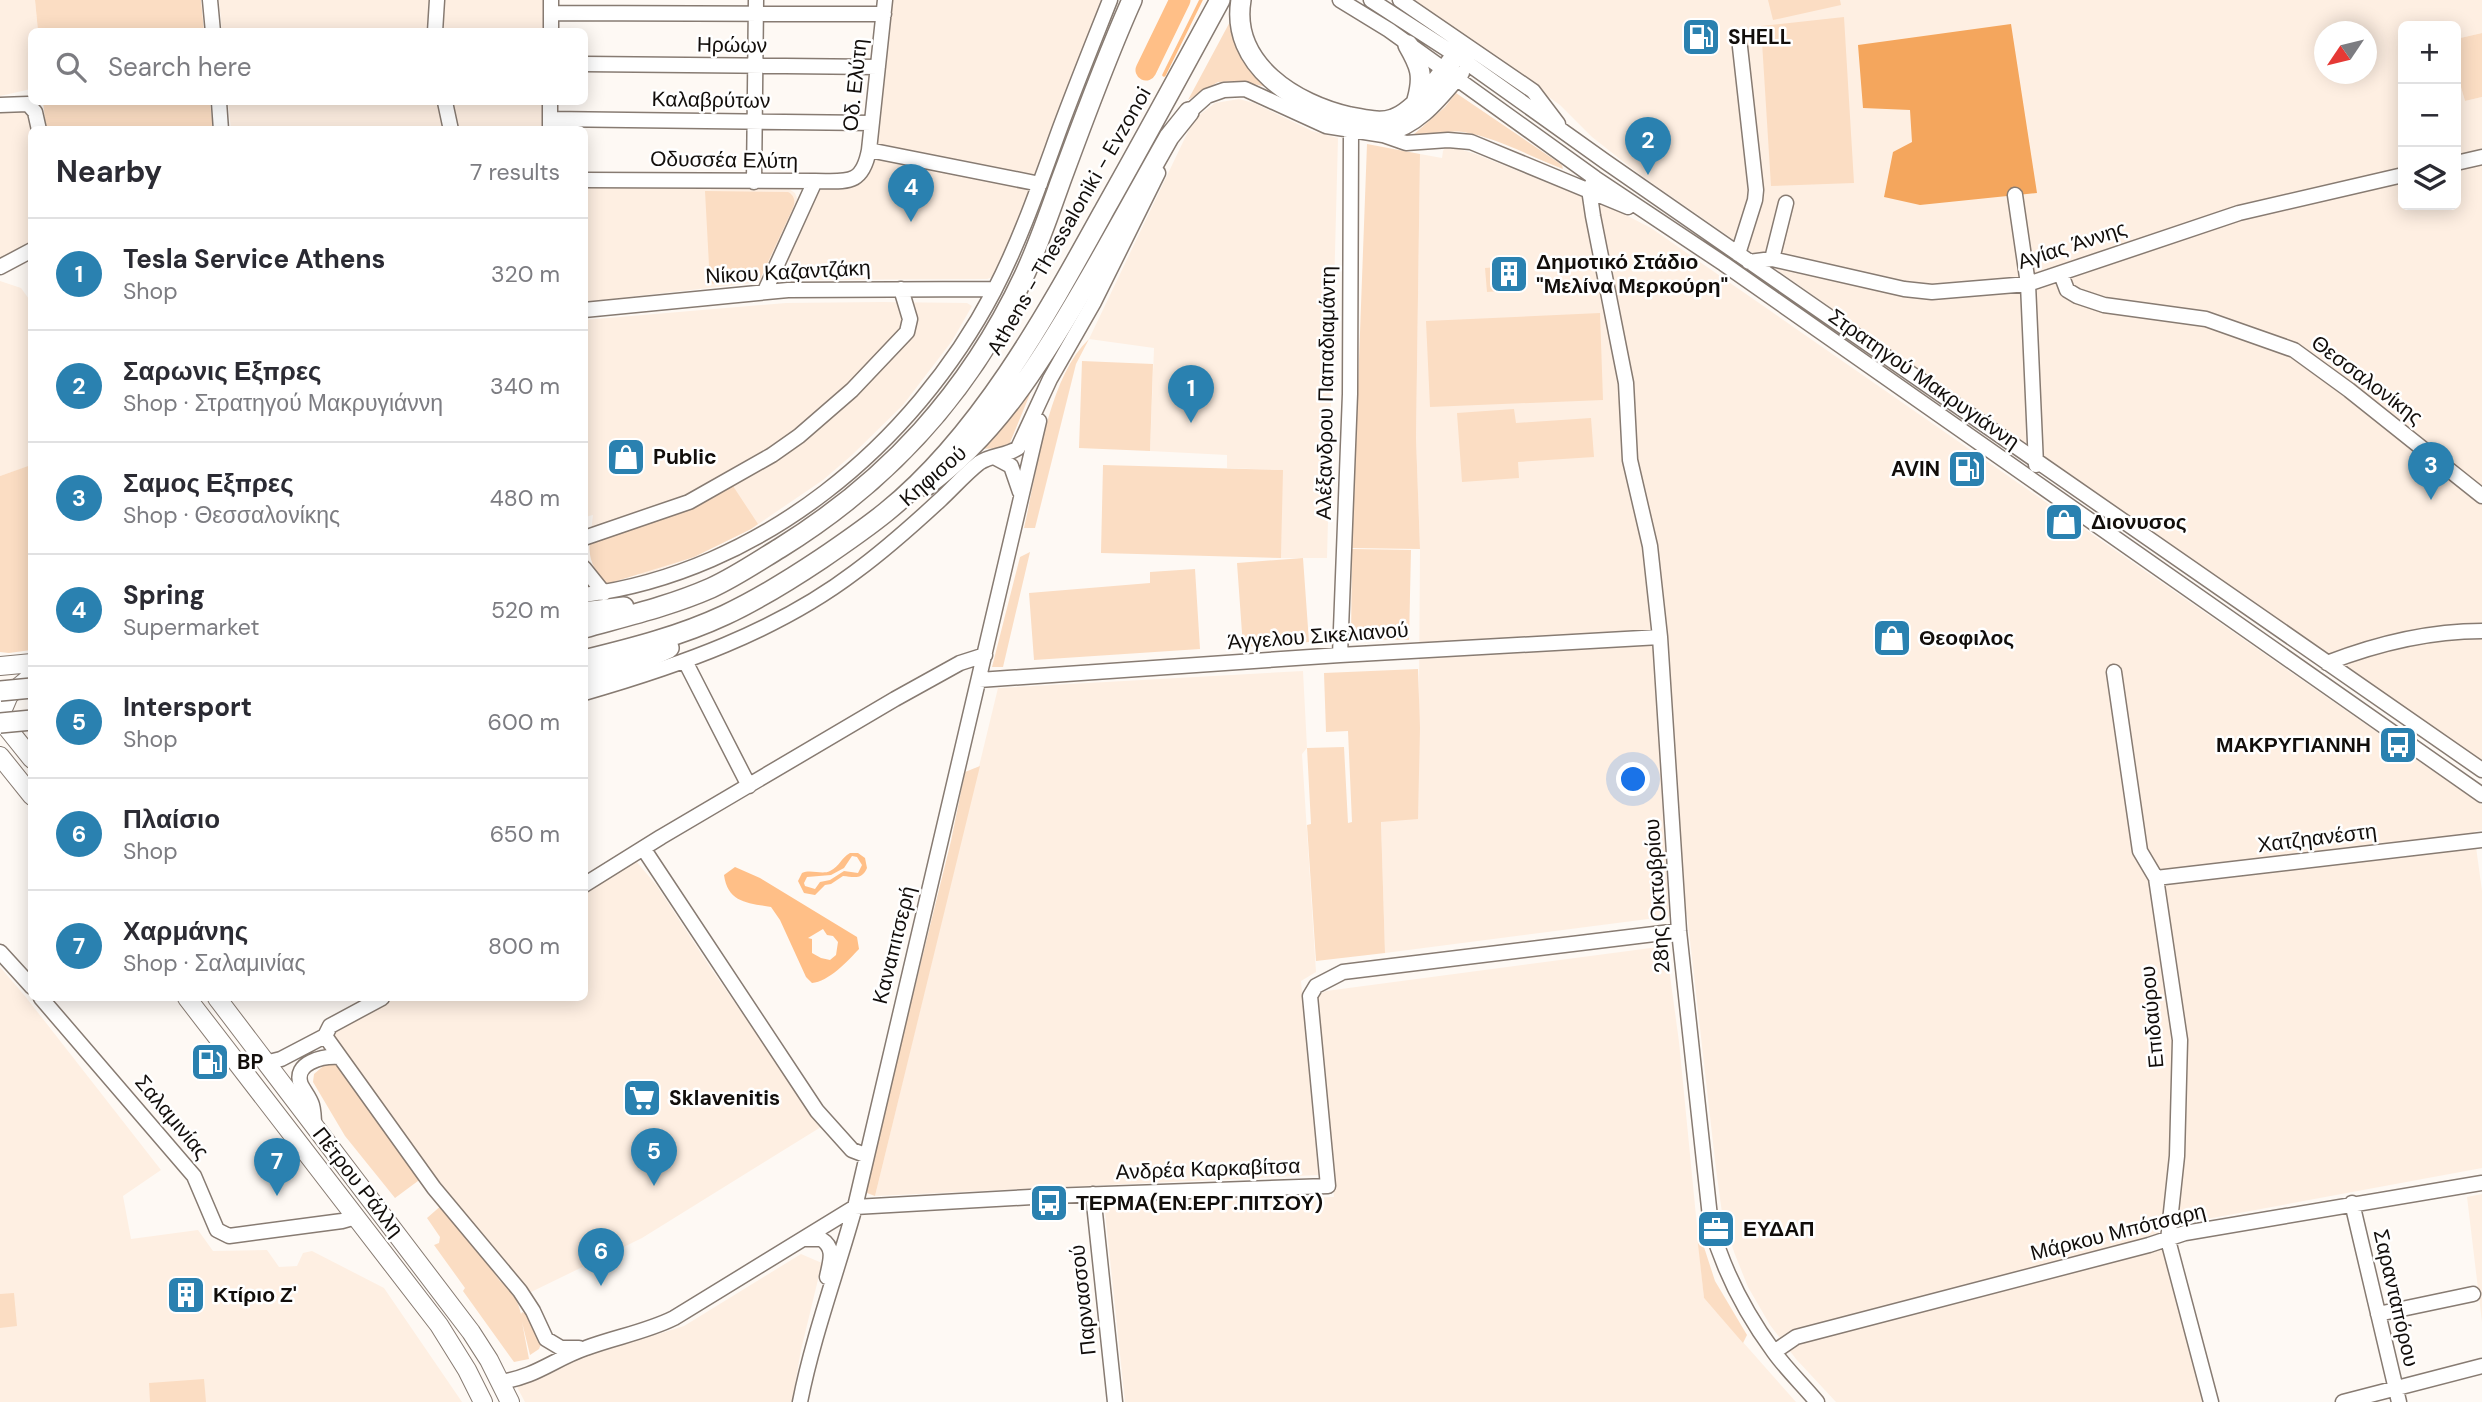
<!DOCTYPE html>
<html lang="en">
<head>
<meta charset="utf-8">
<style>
	:root { --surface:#fff; --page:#f7f7f7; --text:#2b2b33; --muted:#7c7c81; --line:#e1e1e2; --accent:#2a81b0 }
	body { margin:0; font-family:"DM Sans",sans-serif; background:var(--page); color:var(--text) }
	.controls { position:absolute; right:21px; top:21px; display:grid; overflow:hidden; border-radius:10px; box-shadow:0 4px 18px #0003 }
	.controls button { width:63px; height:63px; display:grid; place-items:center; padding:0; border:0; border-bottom:2px solid var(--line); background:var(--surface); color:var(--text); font:35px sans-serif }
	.compass { position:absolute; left:2314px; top:21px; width:63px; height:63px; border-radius:50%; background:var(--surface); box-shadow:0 4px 18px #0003; rotate:235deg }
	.you { position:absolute; left:1634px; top:780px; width:24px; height:24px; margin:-18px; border:5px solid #fff; border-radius:50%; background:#1a73e8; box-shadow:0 0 0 10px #1a73e833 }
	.badge { display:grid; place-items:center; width:46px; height:46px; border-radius:50%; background:var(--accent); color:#fff; font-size:23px; font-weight:700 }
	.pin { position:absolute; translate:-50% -58px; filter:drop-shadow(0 2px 4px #0008) }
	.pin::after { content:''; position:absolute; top:37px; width:24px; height:21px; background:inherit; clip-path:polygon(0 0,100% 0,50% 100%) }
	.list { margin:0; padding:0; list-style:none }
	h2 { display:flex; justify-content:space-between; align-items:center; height:91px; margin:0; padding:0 28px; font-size:30px }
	h2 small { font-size:23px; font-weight:400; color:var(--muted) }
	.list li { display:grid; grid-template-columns:46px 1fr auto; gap:21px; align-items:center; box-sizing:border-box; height:112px; padding:0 28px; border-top:2px solid var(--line) }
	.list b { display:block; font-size:26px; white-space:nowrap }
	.list p { margin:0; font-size:23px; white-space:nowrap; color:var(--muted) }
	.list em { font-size:23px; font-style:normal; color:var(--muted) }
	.icon { flex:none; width:38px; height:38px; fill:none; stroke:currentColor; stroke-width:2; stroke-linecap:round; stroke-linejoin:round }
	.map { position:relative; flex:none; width:2482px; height:1402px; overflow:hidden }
	.search { position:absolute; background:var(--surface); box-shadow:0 4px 18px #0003; left:28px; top:28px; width:560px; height:77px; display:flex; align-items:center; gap:18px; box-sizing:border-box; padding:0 24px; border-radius:10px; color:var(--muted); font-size:26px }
	.panel { position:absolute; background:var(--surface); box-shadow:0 4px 18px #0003; left:28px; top:126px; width:560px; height:875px; border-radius:10px }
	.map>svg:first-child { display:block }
	.built { fill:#feefe2; fill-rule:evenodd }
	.green { fill:#fbddc3 }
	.forest { fill:#f4a65d }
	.water { fill:#ffbf87; fill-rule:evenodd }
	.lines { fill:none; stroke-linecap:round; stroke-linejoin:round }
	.stream { stroke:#ffbf87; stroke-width:3.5 }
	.river { stroke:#ffbf87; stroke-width:21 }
	.minor-casing { stroke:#877b72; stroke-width:17 }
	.major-casing { stroke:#877b72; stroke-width:20 }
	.highway-casing { stroke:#877b72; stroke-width:22 }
	.minor { stroke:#fff; stroke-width:14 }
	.major { stroke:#fff; stroke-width:18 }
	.highway { stroke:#fff; stroke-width:19 }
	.highway-bridge-casing { stroke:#877b72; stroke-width:22; stroke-linecap:butt }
	.highway-bridge { stroke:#fff; stroke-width:19 }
	.labels { text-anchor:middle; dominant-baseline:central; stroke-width:5; stroke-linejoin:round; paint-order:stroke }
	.poi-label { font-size:21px; font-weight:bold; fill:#120e0b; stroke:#fff; text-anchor:start }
	.street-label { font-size:21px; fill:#120e0b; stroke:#fff }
</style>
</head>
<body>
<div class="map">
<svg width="2482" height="1402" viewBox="0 0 2482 1402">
	<rect width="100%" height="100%" fill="#fef9f4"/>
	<path class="built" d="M0,0h35l3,31 -6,1 -1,57 -31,7z
		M219,0h210l-2,31h-205z
		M445,0h102v31l-104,1z
		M892,0h212l-68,175 -3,2 -159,-29z
		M1412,0h1070v33l-26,6v-13h-53v179h53v-135l9,31 17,-4v664l-843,-587 -47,-37 -32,-32zM2324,32h42v42h-42z
		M1239,99l15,4 58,28 26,7 -11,420h-46l1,-88 -55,-2v-13l-77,-4 4,-103 -65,-9 105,-220 21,-16z
		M228,102h209l7,27h-213z
		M451,102h96v27h-90z
		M19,106l11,6 4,17 -2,1 -1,113 -31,15v-149z
		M1445,148l15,1 18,6 140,56 33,17 831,577v25l-8,2 8,59v277l-324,60 46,174h-368l-40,-43 -26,-34 -22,-38 -14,-35 -12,-39 -6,-44 -29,-255 -302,39 -4,-132 37,-3 2,-269 -4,-111 4,-284 22,4 1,-7z
		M877,156l152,33 -18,51 -18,37 -6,2 -196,1 -2,-22 31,-68 39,-8 7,-4 6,-17z
		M585,186l204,3 6,4 3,8 -37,81 -176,20z
		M0,281l21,7 8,11 3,20v146l-32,11z
		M882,302l85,1 5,3 -20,35 -49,64 -51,50 -29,25 -72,49 -57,28 -51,18 -50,-9 -4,-18 4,-33 -8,2 -1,-197 202,-17z
		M1303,671l4,77 -5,6 14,218 -15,9 18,194 -444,21 123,-508z
		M636,861l21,25 55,84 109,157 -179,111 -115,56 -87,-111 -106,-142 -1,-8 63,-35h188l1,-106z
		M1666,946l13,96 25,256 92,104h-671l-21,-200 230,-5 -19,-198 5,-5 6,-3z
		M0,967l25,29 136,174 -38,26 8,43 67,-9 15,21 54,-1 12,17 18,-1 6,-13 9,-2 72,37 78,114h-462z
		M2482,1194v128l-15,-125z
		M801,1254l21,9 -21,87 -9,52h-267l-8,-15 31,-19 136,-42z"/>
	<path class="green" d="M35,0h166l3,31h-166z
		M1768,0h72l1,5 -68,15z
		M1844,17l10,166 -83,3 -10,-160z
		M1232,18l35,69 -27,-6 -22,1 -30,18z
		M2482,33v64l-17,4 -9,-31v-31z
		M1456,93l106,72 1,4c-31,-12 -68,-32 -100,-37 -17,-2 -33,4 -50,3l32,-28z
		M43,102h167l3,27h-167z
		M1367,144l53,10 -4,284 4,111 -68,-1z
		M705,191l83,1c6,3 8,9 5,16l-33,71 -50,5z
		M1524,265l2,24 -39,3 -2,-24z
		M1600,313l3,87 -173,7 -4,-86z
		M1089,339l-13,25 -41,164h-11c13,-55 23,-149 65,-189z
		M1082,361l71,3 -3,87 -71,-3z
		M1028,392l2,2 -21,51 -7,3 -22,1z
		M1514,409l2,14 75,-5 3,39 -76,5 1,16 -57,4 -5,-69z
		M31,465v185l-22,3 -9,-1v-176z
		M1103,465l180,5 -2,88 -180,-5z
		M733,486l25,38 -7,5 -57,28 -87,27c-12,-12 -19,-24 -17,-41l101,-33z
		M1352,549l59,1 -2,90 -58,-1z
		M1030,552l-27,115h-11l28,-110z
		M1303,558l6,84 -66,5 -6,-84z
		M1195,569l5,80 -166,11 -5,-67 121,-10v-11z
		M1418,669l2,59 -2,91 -37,3 4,131 -69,8 -9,-136 4,-1 -4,-76 37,-1 4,76 4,-1 -4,-91 -22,1 -2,-59z
		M980,766l-105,430 -8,-3 -2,-4 86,-348 14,-69z
		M328,1062l11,2 83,114 -27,20 -50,-62 -32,-54 1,-8z
		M443,1204l57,77c12,8 18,20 21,33l1,-2 4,2 17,25 -4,10 -9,6 -8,-33 7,37 -15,3 -51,-71 2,-3 -31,-43 5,-2 1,-6 -13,-19z
		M1697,1235l5,6 13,40 32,54 -4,8 -39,-45z
		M14,1293l3,33 -17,2v-34z
		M204,1379l2,23h-56l-1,-19z"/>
	<path class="forest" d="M2011,24l26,169 -117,12 -36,-8 9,-45 19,-10 -2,-32 -47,-2 -5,-63z"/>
	<path class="water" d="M850,853h8l7,5 2,10c-5,12 -13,9 -24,8l-12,8 -6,1 -10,10 -11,-2 -6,-12 4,-8c9,-4 20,2 28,-2 10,-5 11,-13 20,-18zM852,856l5,1 5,8 -4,8 -14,-2 -14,9 -10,2 -5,7 -10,-3 -1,-3 3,-6 24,-2 13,-7z
		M735,867l25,11 97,59 2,12c-11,12 -31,33 -47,34l-6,-6 -26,-57 -9,-13c-23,-4 -43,-4 -47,-32zM823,929l4,6 6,1 5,6 -2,13 -6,5 -9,-2 -9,-5v-14l-4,-1z"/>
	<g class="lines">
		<path class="stream" d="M1164,75l37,-75"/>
		<path class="river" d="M1146,70l34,-70"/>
		<defs>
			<path id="minor" d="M210,0l3,32
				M1340,0l49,30 206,148 129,86 758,531
				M1371,0l85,55 150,107 876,608
				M1400,0l133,91 25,33
				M551,13l333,1
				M435,32l2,-32
				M551,32v-32
				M584,64l294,3
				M219,102l2,28
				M445,102l6,28
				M0,105l28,-1 7,8 4,18
				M550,119l322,4
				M1184,121l5,-9 18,-16 17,-6 21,-1 81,37 57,9 23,8 42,-3 23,2 157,65
				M550,130v-28
				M1384,135c35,-8 56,-36 78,-62
				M869,150l171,34
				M2456,163l26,-6
				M584,180l231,1c32,0 47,5 54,-31l16,-150
				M754,182l2,-182
				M1592,184l-2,12 3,20 33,167 4,77 20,86 10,91 19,294 32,295c13,46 35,88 63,126 13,18 29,33 43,50
				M2015,195l13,89 8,181
				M1738,254l17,-54 1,-10 -16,-143
				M1772,259l14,-56
				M1749,262l23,-3 132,30 28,3 96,-8 211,-71 164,-38
				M0,267l32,-17
				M2061,274l6,16 10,6 27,9 102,14 88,31 55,40 133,106
				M765,291l50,-110
				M584,310l204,-20 207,-1
				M996,458l15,8 9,26
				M584,538l105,-36 83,-47 27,-19 53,-46 55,-58 3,-13 -9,-30
				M584,568l20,25
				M584,595c177,-23 329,-150 410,-304 27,-52 46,-108 66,-163 16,-43 33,-85 50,-128
				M1340,655l10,-261 1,-263
				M685,661l64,125
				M2327,663c49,-19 102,-32 155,-32
				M2114,672l26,179 16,27 24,162 -3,116 -9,84 43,162
				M979,680l361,-25 320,-18
				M584,693c94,-27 192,-61 271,-121 30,-22 58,-47 85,-72 13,-12 25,-26 39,-37 11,-8 27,-7 39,-15l32,-69 44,-77 64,-129
				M643,848l174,263 35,39 13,5
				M2156,878l326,-38
				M584,885l77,-48 234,-138 65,-36 25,-8
				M0,952l32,35
				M41,998l153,178 23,54 12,6 113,-15 14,-4
				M325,1036l109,152 86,103 13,20 13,28 15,9h18
				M265,1063l16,-4 44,-23 5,-10 52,-28
				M314,1127c0,-7 0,-15 -2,-22 -2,-7 -8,-14 -11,-20 -9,-23 23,-29 38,-28
				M1093,1194l22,208
				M2352,1203l47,199
				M803,1239h18c15,9 9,23 6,38
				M2378,1314l95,-20
				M1774,1352l22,-15 353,-92 36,-12 297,-50
				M500,1382c36,-5 54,-23 86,-34 29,-11 60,-16 88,-30l181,-111 194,-11 279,-10 -18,-190 6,-10 27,-14 336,-41
				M800,1402c13,-66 37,-130 55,-195l184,-786
				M2343,1402l139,-36"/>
			<path id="major" d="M0,666l32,-3
				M0,716l9,-21 23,-19
				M0,719l32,40
				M0,756l32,40
				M187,998l252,327 28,45 16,32
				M217,998l254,334 18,28 21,42"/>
			<path id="highway" d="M1241,0c-11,65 55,105 109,117 14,2 29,7 43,2 22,-7 49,-45 63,-64
				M1408,45c12,21 16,30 9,55
				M926,486c69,-50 114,-123 156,-195 30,-51 58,-103 87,-154l20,-25
				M584,612l40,-5
				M584,628c43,-12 86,-22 127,-40 24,-11 46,-26 69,-40 108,-67 189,-155 244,-272 14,-30 25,-62 36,-93 23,-62 45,-123 72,-183
				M584,660c49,-12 96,-24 141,-45 34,-16 66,-36 96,-56 22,-15 44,-30 65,-47 95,-77 161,-198 219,-303 39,-69 77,-139 115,-209
				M584,679l50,-15 35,-16"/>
		</defs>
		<use href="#minor" class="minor-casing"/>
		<use href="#major" class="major-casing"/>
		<use href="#highway" class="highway-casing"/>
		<use href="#minor" class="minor"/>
		<use href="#major" class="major"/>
		<use href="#highway" class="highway"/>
		<defs>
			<path id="highway-bridge" d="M0,691l32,-3
				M0,723l32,-3"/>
		</defs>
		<use href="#highway-bridge" class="highway-bridge-casing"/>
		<use href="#highway-bridge" class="highway-bridge"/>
	</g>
	<defs>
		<symbol id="fuel-square" viewBox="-11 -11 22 22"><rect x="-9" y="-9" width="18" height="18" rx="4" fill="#2a81b0" stroke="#fff"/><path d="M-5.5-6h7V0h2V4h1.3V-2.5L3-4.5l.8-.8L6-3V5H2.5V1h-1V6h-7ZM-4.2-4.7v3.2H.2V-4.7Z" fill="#fff"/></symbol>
		<symbol id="building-square" viewBox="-11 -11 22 22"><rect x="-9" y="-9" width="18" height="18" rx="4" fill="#2a81b0" stroke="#fff"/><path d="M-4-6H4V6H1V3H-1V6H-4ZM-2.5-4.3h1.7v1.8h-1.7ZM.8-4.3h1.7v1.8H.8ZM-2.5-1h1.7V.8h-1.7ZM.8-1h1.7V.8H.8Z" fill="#fff"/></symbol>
		<symbol id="shop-square" viewBox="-11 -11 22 22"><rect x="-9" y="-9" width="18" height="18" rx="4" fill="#2a81b0" stroke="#fff"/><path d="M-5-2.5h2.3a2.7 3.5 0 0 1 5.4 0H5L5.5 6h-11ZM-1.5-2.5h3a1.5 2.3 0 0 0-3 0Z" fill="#fff"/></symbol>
		<symbol id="bus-square" viewBox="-11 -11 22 22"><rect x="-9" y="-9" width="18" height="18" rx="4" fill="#2a81b0" stroke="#fff"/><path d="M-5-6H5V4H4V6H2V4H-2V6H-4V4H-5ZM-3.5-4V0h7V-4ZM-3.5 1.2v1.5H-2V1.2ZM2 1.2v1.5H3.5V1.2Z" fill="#fff"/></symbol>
		<symbol id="supermarket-square" viewBox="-11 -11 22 22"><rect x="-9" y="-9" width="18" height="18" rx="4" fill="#2a81b0" stroke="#fff"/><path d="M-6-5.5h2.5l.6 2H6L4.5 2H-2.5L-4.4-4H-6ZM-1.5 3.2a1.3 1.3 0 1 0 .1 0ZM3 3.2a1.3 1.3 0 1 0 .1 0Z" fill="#fff"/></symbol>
		<symbol id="office-square" viewBox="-11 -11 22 22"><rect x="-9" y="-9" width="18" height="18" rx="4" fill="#2a81b0" stroke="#fff"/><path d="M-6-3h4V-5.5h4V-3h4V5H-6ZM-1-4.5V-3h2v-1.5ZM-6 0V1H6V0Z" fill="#fff"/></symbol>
	</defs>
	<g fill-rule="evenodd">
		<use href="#fuel-square" x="1679" y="15" width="44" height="44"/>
		<use href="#building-square" x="1487" y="252" width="44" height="44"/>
		<use href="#shop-square" x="604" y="435" width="44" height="44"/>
		<use href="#fuel-square" x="1945" y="447" width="44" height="44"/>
		<use href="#shop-square" x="2042" y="500" width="44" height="44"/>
		<use href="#shop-square" x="1870" y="616" width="44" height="44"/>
		<use href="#bus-square" x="2376" y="723" width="44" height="44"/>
		<use href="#fuel-square" x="188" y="1040" width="44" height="44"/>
		<use href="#supermarket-square" x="620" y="1076" width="44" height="44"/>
		<use href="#bus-square" x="1027" y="1181" width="44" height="44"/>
		<use href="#office-square" x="1694" y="1207" width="44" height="44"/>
		<use href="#building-square" x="164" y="1273" width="44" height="44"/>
	</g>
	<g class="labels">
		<g class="poi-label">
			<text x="1728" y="37">SHELL</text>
			<text x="1536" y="262">Δημοτικό Στάδιο<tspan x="1536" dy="24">"Μελίνα Μερκούρη"</tspan></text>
			<text x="653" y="457">Public</text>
			<text x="1940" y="469" text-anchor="end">AVIN</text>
			<text x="2091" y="522">Διονυσος</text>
			<text x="1919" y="638">Θεοφιλος</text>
			<text x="2371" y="745" text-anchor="end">ΜΑΚΡΥΓΙΑΝΝΗ</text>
			<text x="237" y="1062">BP</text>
			<text x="669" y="1098">Sklavenitis</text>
			<text x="1076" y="1203">ΤΕΡΜΑ(ΕΝ.ΕΡΓ.ΠΙΤΣΟΥ)</text>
			<text x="1743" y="1229">ΕΥΔΑΠ</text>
			<text x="213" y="1295">Κτίριο Ζ'</text>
		</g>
		<g class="street-label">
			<text transform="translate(732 45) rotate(1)">Ηρώων</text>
			<text transform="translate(855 85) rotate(-84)">Οδ. Ελύτη</text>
			<text transform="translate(711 100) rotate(1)">Καλαβρύτων</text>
			<text transform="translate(724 160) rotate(1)">Οδυσσέα Ελύτη</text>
			<text transform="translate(1069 221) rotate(-60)">Athens - Thessaloniki - Evzonoi</text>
			<text transform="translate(2072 245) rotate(-18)">Αγίας Άννης</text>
			<text transform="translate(788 272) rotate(-3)">Νίκου Καζαντζάκη</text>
			<text transform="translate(1924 379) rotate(35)">Στρατηγού Μακρυγιάννη</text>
			<text transform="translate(2367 380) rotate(37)">Θεσσαλονίκης</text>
			<text transform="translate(1326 393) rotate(-89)">Αλέξανδρου Παπαδιαμάντη</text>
			<text transform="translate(933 476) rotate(-41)">Κηφισού</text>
			<text transform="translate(1318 636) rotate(-4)">Άγγελου Σικελιανού</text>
			<text transform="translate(2317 838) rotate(-7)">Χατζηανέστη</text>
			<text transform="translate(1657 896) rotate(-94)">28ης Οκτωβρίου</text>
			<text transform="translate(894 945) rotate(-76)">Καναπιτσερή</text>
			<text transform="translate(2152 1017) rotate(-95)">Επιδαύρου</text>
			<text transform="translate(172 1117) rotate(50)">Σαλαμινίας</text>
			<text transform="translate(1208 1169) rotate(-2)">Ανδρέα Καρκαβίτσα</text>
			<text transform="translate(358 1182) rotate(52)">Πέτρου Ράλλη</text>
			<text transform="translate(2118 1232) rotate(-14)">Μάρκου Μπότσαρη</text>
			<text transform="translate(2396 1298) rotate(77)">Σαρανταπόρου</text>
			<text transform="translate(1083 1300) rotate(-96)">Παρνασσού</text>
		</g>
	</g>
</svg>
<div class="controls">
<button>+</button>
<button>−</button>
<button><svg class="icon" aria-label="layers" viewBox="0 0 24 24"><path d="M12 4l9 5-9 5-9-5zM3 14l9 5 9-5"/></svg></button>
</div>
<svg class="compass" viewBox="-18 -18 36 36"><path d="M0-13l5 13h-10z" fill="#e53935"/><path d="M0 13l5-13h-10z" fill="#7c7c81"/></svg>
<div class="you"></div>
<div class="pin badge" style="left:1191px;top:423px">1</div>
<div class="pin badge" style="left:1648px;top:175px">2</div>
<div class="pin badge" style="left:2431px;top:500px">3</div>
<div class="pin badge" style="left:911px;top:222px">4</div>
<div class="pin badge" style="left:654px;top:1186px">5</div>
<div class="pin badge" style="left:601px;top:1286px">6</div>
<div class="pin badge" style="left:277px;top:1196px">7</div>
<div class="search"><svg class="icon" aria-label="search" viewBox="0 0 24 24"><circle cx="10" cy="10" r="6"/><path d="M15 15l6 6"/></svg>Search here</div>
<section class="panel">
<h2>Nearby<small>7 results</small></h2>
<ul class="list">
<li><span class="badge">1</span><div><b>Tesla Service Athens</b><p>Shop</p></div><em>320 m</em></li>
<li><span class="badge">2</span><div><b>Σαρωνις Εξπρες</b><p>Shop · Στρατηγού Μακρυγιάννη</p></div><em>340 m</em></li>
<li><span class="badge">3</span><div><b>Σαμος Εξπρες</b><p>Shop · Θεσσαλονίκης</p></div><em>480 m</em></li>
<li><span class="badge">4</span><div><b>Spring</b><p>Supermarket</p></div><em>520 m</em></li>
<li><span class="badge">5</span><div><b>Intersport</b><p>Shop</p></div><em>600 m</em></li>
<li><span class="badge">6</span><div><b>Πλαίσιο</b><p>Shop</p></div><em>650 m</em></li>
<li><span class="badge">7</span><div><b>Χαρμάνης</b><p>Shop · Σαλαμινίας</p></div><em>800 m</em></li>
</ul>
</section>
</div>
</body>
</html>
